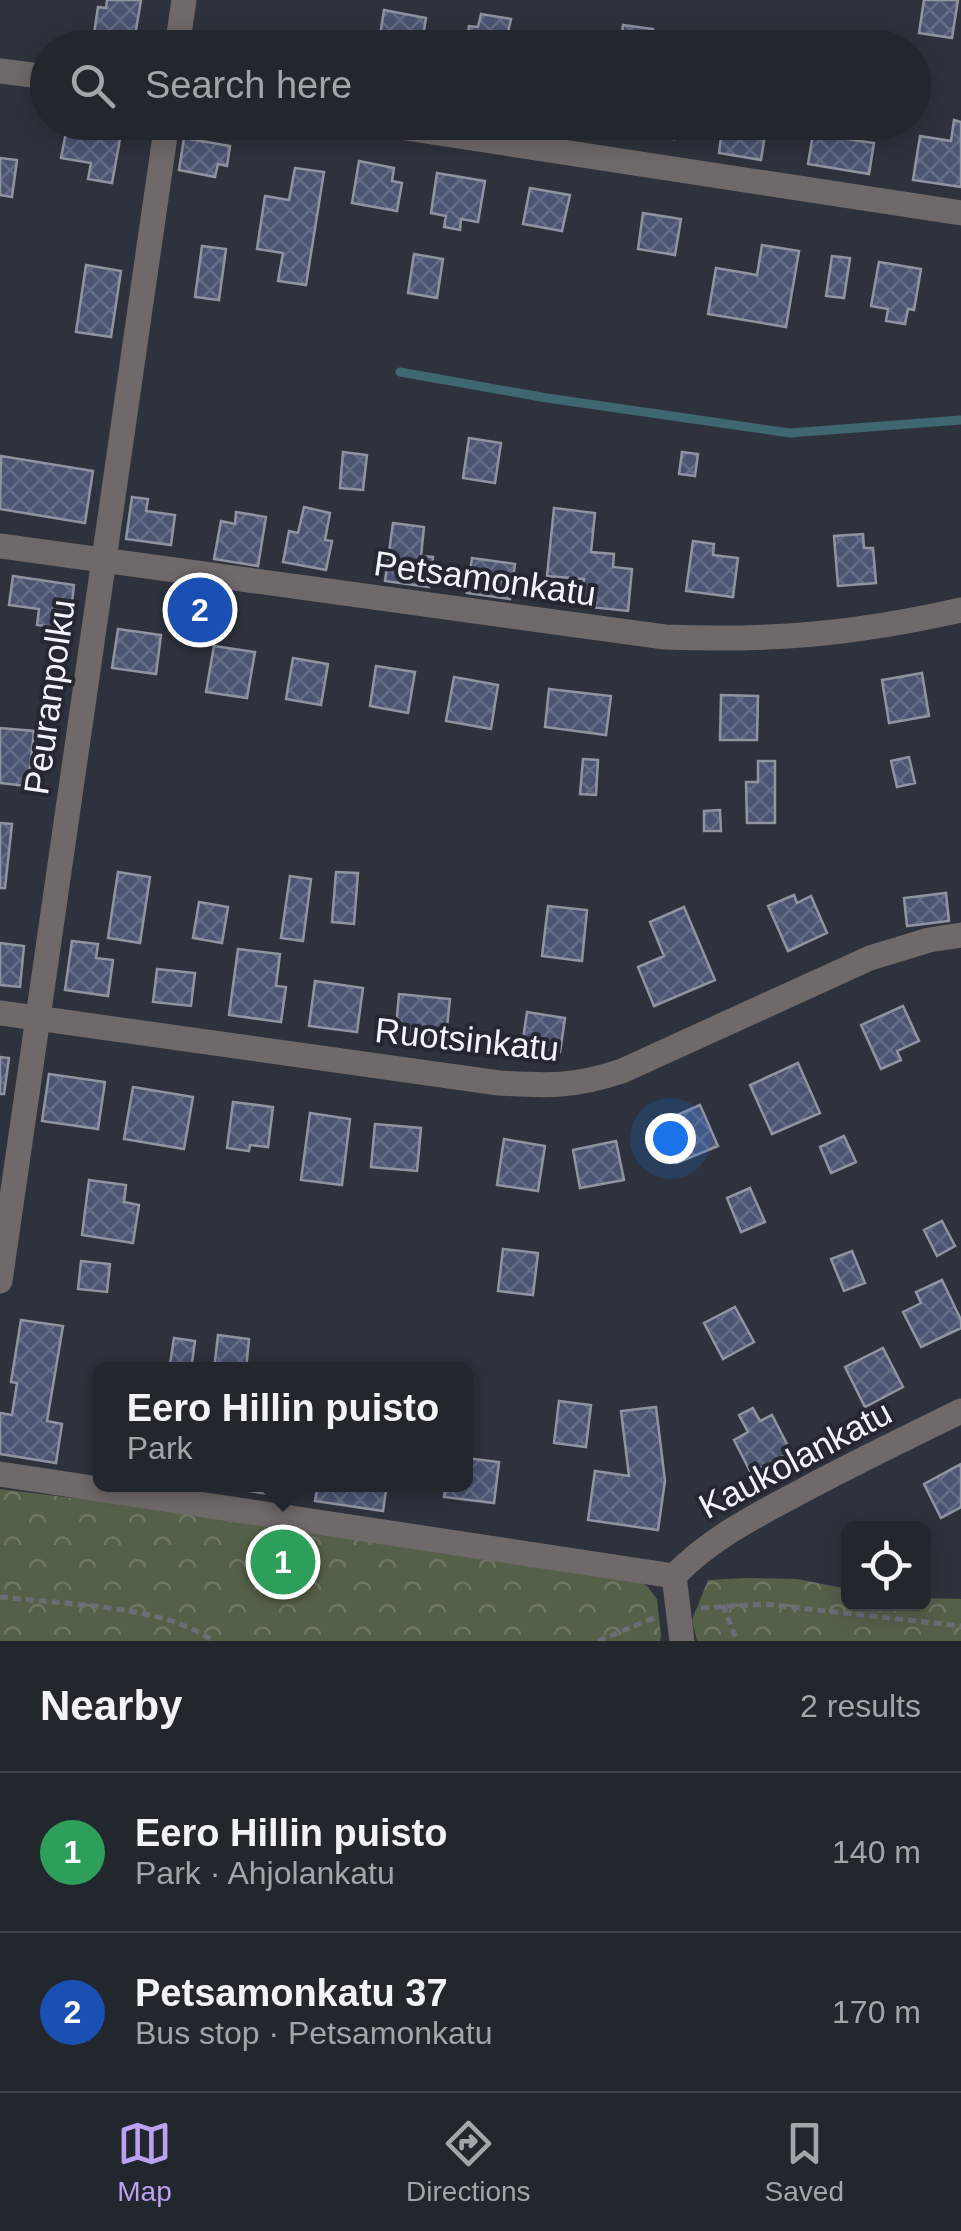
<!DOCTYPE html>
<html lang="en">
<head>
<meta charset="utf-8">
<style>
	:root { --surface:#22262d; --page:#2a2e35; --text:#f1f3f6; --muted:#a2a5aa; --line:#3f4349; --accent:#bca0f2 }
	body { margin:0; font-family:Arial,sans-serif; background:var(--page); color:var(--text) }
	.controls { position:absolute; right:30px; bottom:30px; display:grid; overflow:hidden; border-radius:15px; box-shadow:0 5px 25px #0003 }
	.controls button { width:90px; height:90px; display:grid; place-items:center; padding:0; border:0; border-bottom:2px solid var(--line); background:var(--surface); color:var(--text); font:50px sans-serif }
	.you { position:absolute; left:670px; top:1138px; width:35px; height:35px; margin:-25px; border:8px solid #fff; border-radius:50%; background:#1a73e8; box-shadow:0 0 0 15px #1a73e833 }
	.badge { display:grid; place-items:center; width:65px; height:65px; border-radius:50%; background:var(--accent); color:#fff; font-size:32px; font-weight:700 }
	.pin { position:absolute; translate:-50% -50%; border:5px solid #fff; box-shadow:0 2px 10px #0006 }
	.popup { position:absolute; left:93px; top:1362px; width:380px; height:130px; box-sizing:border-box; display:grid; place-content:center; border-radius:15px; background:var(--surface); filter:drop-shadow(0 2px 8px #0005); font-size:32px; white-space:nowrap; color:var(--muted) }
	.popup b { font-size:38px; color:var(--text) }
	.popup::after { content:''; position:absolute; left:50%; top:100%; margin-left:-20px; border:20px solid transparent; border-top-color:var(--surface) }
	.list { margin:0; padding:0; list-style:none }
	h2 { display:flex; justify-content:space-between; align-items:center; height:130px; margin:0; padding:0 40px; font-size:42px }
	h2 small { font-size:32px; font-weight:400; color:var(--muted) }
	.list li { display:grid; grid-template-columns:65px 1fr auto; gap:30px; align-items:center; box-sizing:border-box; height:160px; padding:0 40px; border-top:2px solid var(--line) }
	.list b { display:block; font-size:38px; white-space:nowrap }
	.list p { margin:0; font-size:32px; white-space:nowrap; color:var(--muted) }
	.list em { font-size:32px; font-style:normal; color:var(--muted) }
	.icon { flex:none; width:55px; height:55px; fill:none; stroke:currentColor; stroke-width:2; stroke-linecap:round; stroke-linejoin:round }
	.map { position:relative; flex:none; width:961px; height:1641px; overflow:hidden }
	.search { position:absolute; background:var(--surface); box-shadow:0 5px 25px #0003; left:30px; right:30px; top:30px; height:110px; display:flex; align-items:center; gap:25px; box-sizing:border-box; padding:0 35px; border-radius:55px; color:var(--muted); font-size:38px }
	.sheet { height:450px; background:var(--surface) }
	nav { display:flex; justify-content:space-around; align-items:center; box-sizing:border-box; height:140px; border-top:2px solid var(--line); background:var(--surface); font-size:28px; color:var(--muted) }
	nav a { display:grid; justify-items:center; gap:5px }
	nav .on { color:var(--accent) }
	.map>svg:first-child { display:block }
	.park { fill:url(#park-crowns) }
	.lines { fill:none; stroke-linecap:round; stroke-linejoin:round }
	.stream { stroke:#3e6771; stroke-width:9 }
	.building { fill:url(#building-cross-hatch); stroke:#9094a1; stroke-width:2.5 }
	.path { stroke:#6b6e77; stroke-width:5; stroke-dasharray:8 5; stroke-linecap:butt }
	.minor { stroke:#706969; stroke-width:25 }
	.labels { text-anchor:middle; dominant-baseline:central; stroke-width:8; stroke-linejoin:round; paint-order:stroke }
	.street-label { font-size:35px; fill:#f2f4fb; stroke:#252832 }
</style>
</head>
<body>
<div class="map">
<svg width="961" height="1641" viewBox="0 0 961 1641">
	<defs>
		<pattern id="park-crowns" width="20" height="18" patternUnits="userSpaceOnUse" patternTransform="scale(2.5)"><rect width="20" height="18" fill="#556049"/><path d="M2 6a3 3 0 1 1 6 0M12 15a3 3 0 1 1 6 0" fill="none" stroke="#6e7764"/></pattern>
		<pattern id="building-cross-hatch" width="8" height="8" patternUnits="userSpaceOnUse" patternTransform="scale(2.5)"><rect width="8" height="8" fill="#4c5472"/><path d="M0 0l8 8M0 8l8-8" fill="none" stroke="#666d87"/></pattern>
	</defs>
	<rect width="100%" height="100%" fill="#2e323c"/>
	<path class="park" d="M0,1489l502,62 127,22 18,13 10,13 4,37 -1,5h-660z
		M746,1578l51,1 51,10v15h76v-6l37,1v42h-264l-5,-21 16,-40z"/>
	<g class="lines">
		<path class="stream" d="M400,372l147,26 243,35 171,-13"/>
	</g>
	<path class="building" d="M107,0h34l-8,48 -41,-1 6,-40 8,1z
		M924,0h34l-6,38 -33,-5z
		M384,10l42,8 -5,30h-43z
		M481,14l30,5 -3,13 6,1 -3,15h-46l4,-22 9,1z
		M623,25l30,4 -3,19h-30z
		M954,120l7,2v65l-48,-7 7,-44 31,5z
		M68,122l54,6 -10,55 -24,-4 3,-16 -30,-5z
		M637,122h40l-3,17 -38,-5z
		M723,122h44l-6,38 -42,-7z
		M815,122l32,5 -1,12 28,4 -5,31 -61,-10z
		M184,138l46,8 -3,20 -9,-2 -3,13 -36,-7z
		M0,158l17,2 -5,37 -12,-2z
		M359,161l35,7 -2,13 10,2 -5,28 -45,-8z
		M295,168l29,4 -18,113 -28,-4 5,-28 -26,-4 8,-53 24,4z
		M437,173l48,8 -7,41 -17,-3 -1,11 -16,-3 2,-11 -15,-3z
		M530,188l40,7 -8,36 -39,-7z
		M643,213l38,6 -6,36 -37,-6z
		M762,245l37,6 -13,76 -78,-13 8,-46 41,7z
		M202,246l24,3 -7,51 -24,-3z
		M414,254l29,5 -6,39 -29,-5z
		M832,256l18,2 -6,40 -18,-2z
		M879,262l42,7 -7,41 -6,-1 -3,15 -19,-3 2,-12 -17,-3z
		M86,265l35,6 -10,66 -35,-5z
		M469,438l32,5 -6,40 -32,-5z
		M343,452l24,3 -4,35 -23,-2z
		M682,452l16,2 -3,22 -16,-2z
		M1,456l92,15 -8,52 -85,-14z
		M132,497l16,2 -2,12 29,4 -4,30 -45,-6z
		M304,507l26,6 -5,27 7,1 -6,29 -43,-8 6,-31 9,2z
		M554,508l41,5 -4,39 23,2 -1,13 19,2 -4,42 -48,-5 4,-27 -37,-3z
		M236,512l30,5 -8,49 -44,-7 7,-38 14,3z
		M393,523l31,4 -3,29 12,1 -4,30 -44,-6z
		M863,534l1,14h9l3,35 -38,3 -4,-50z
		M693,541l21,3 -1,11 25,3 -5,39 -47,-6z
		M472,558l43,6 -5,35 -43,-6z
		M13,576l61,9 -5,44 -32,-4 2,-16 -30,-4z
		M118,629l43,6 -5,39 -44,-6z
		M214,646l41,6 -8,46 -41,-6z
		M293,658l35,6 -7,41 -35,-6z
		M376,666l39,6 -7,41 -38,-7z
		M922,673l7,43 -40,7 -7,-43z
		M454,677l44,8 -7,44 -45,-8z
		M549,689l62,7 -5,39 -61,-8z
		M721,695l37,1 -1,44h-37z
		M0,728l34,3 -6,55 -28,-3z
		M909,757l6,26 -18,4 -6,-26z
		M583,759l15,1 -2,35 -16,-1z
		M758,761h17v62h-28l-1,-41h12z
		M720,810l1,21h-17v-20z
		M0,823l12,1 -7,64h-5z
		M118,872l32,5 -10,66 -32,-5z
		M336,872l22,1 -4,51 -22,-2z
		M290,876l21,3 -8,62 -22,-3z
		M946,893l3,28 -42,5 -3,-28z
		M794,895l3,8 14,-7 16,37 -39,18 -20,-45z
		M199,902l29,5 -6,36 -29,-5z
		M548,906l39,4 -5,51 -40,-5z
		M684,907l31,73 -61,26 -16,-39 26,-11 -14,-34z
		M72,941l26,3 -2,14 17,2 -5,36 -43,-6z
		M0,943l24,3 -4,41 -20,-2z
		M238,949l42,5 -4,32 10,1 -5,35 -52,-7z
		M157,969l38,4 -4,33 -38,-4z
		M315,981l48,7 -6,44 -48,-6z
		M399,994l51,5 -5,46 -50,-6z
		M903,1006l16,35 -22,10 4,9 -20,9 -20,-44z
		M527,1012l38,6 -5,34 -38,-6z
		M0,1057l9,1 -5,36h-4z
		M798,1063l22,50 -48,21 -22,-49z
		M49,1074l56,8 -7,47 -56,-8z
		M133,1087l60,10 -9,52 -60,-10z
		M233,1102l40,5 -5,40 -18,-2 -1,6 -22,-3z
		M700,1105l18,41 -41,17 -18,-40z
		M310,1113l40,6 -8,66 -41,-5z
		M375,1124l46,4 -4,43 -46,-4z
		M844,1136l12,26 -25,11 -11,-26z
		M504,1139l41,7 -7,45 -41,-6z
		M616,1141l8,39 -44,8 -7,-38z
		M89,1180l37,5 -2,17 15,3 -6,38 -51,-8z
		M750,1188l15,34 -24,10 -14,-34z
		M942,1221l13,25 -18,10 -13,-26z
		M503,1249l35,4 -5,42 -35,-4z
		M852,1251l13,32 -21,8 -13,-32z
		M81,1261l29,3 -3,28 -29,-3z
		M942,1280l19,40v8l-40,19 -18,-35 18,-9 -5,-11z
		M735,1307l19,35 -31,17 -19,-36z
		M21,1320l42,6 -16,95 15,3 -6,39 -56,-9v-41l12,2 5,-32 -6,-1z
		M218,1335l31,4 -3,31h-32z
		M174,1338l21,3 -4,29h-22z
		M883,1348l20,39 -38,20 -20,-40z
		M559,1401l32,4 -5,42 -32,-4z
		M656,1407l9,74 -7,49 -70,-10 7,-49 34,5 -8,-65z
		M753,1408l7,13 12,-6 19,37 -40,21 -17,-33 14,-8 -9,-17z
		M466,1458l33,4 -5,41 -50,-6 2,-13h20z
		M961,1464v43l-20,11 -17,-34z
		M228,1484h51l-2,11 -49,-7z
		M318,1484h69l-4,27 -68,-10z"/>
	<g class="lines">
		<path class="path" d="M0,1597c60,7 165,8 213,44
			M723,1605l14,36
			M701,1608l63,-4 197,22
			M598,1641l58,-24"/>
		<path class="minor" d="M177,48l7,-48
			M0,71l48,6
			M367,122l594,91
			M0,546l665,91c108,4 191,-3 296,-27
			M0,1013l499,70c50,3 75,4 123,-12l248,-113 59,-18 32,-5
			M0,1281l167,-1159
			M0,1474l674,102
			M682,1641l-8,-65c37,-38 81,-60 128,-85 52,-28 106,-54 159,-80"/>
	</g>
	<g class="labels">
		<g class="street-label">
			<text transform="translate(485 578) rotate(8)">Petsamonkatu</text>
			<text transform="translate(49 697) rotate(-82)">Peuranpolku</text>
			<text transform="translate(467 1039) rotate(6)">Ruotsinkatu</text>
			<text transform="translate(795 1459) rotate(-28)">Kaukolankatu</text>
		</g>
	</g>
</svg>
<div class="controls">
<button><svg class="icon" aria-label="locate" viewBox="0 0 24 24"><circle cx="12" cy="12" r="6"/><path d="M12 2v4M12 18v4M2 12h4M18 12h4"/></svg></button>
</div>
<div class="you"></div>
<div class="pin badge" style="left:283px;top:1562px;background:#2e9e5b">1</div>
<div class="popup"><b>Eero Hillin puisto</b>Park</div>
<div class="pin badge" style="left:200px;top:610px;background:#1a4fb4">2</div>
<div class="search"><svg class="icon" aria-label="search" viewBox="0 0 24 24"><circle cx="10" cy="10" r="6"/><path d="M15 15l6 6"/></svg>Search here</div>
</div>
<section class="sheet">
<h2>Nearby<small>2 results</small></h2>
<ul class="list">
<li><span class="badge" style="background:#2e9e5b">1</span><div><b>Eero Hillin puisto</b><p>Park · Ahjolankatu</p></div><em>140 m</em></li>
<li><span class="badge" style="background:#1a4fb4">2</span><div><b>Petsamonkatu 37</b><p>Bus stop · Petsamonkatu</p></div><em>170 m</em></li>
</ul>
</section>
<nav>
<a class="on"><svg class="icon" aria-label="map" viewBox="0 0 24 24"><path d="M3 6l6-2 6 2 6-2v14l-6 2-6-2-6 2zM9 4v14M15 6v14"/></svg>Map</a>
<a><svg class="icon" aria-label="directions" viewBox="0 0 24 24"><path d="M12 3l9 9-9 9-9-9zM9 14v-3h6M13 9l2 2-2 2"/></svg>Directions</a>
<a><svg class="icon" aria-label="saved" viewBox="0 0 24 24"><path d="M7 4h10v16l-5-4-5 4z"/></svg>Saved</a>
</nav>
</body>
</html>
